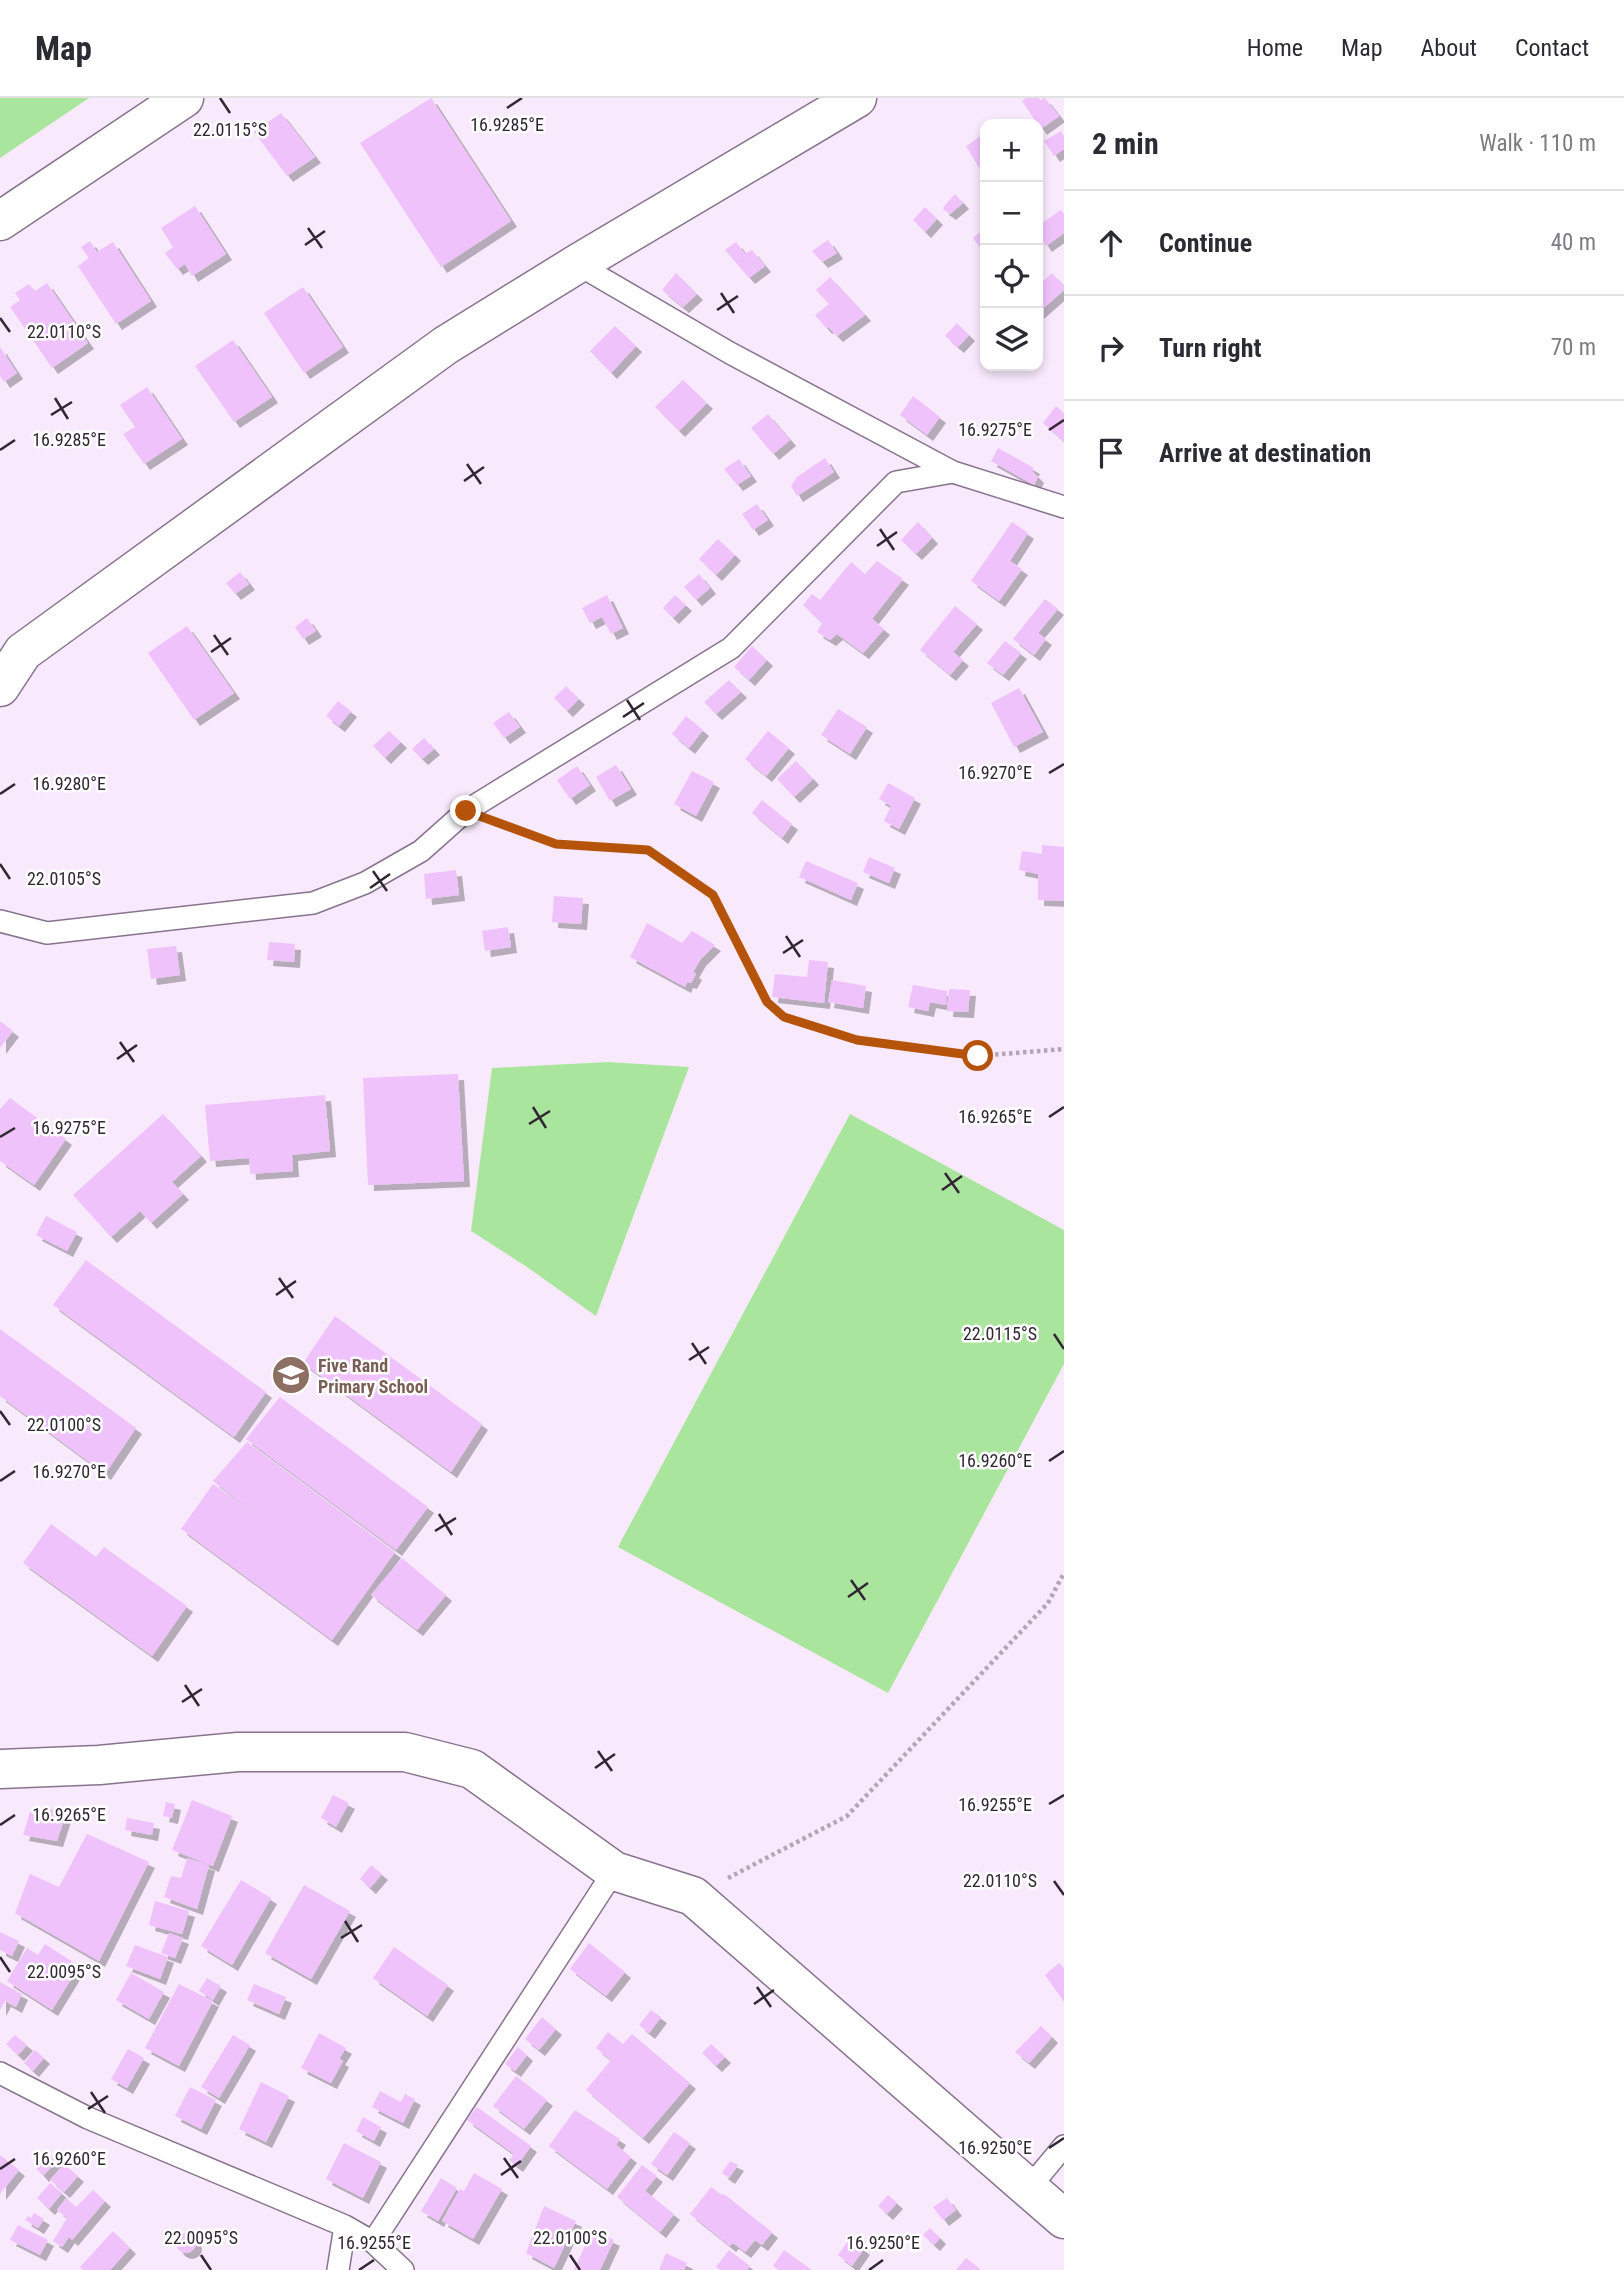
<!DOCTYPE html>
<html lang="en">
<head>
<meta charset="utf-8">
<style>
	:root { --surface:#fff; --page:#f2f2f3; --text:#2b2b33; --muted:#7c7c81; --line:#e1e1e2 }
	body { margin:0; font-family:"Roboto Condensed",sans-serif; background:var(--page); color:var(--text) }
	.controls { position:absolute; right:21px; top:21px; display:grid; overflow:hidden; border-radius:14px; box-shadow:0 4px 10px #0003 }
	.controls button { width:63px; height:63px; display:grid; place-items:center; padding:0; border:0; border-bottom:2px solid var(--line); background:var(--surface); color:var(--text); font:35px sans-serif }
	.stop { position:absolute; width:21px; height:21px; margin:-16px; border:5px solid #b45309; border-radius:50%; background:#fff }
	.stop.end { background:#b45309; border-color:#fff; box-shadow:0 2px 7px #0008 }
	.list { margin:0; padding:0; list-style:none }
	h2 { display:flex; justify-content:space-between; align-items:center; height:91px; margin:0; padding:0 28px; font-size:30px }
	h2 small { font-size:23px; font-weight:400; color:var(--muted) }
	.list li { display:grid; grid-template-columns:46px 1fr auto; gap:21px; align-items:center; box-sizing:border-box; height:105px; padding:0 28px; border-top:2px solid var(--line) }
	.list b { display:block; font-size:26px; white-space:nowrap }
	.list em { font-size:23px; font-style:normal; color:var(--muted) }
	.icon { flex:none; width:38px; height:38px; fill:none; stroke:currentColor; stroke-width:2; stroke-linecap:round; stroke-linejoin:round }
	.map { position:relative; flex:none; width:1064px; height:2172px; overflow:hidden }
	header { display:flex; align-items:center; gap:42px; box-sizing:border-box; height:98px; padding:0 35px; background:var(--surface); border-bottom:2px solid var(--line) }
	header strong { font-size:33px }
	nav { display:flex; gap:38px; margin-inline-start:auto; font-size:24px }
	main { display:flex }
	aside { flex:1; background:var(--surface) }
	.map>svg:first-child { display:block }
	.green { fill:#aae59d }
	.building { fill:#f0c2fc; filter:url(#shadow) }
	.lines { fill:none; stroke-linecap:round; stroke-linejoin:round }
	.lane-casing { stroke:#88738e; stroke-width:24 }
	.street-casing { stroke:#88738e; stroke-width:41 }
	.path { stroke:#b2a5b5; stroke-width:4.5; stroke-dasharray:3.5 3.5; stroke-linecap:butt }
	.lane { stroke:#fff; stroke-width:21 }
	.street { stroke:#fff; stroke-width:38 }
	.route { stroke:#b45309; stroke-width:9 }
	.ticks { fill:none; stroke:#302732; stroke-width:2.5 }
	.labels { text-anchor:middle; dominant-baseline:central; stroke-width:5; stroke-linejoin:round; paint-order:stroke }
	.education-label { font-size:18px; font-weight:bold; fill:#785e54; stroke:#fff; text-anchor:start }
	.ticks-label { font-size:18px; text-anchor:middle; fill:#302732; stroke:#fff; stroke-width:5; stroke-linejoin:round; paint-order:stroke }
</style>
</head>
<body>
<header>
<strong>Map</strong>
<nav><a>Home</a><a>Map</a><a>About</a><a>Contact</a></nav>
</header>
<main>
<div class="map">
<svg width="1064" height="2172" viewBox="0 0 1064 2172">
	<defs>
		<filter id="shadow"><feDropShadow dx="6" dy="6" stdDeviation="0" flood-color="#0004"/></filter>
	</defs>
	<rect width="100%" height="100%" fill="#f8e9fc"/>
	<path class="green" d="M0,0h89l-89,60z
		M608,964l81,5 -93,249 -69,-49 -56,-36 21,-163z
		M850,1016l214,116v134l-176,329 -270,-146z"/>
	<path class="building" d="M431,0l80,123 -70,46 -81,-124z
		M1026,0h13l1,2 5,-2 14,18 -18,13 -19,-28z
		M281,15l34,44 -28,19 -33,-44z
		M1061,33l3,6v12l-10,7 -10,-15z
		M985,35v31l-6,4 -13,-22z
		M955,96l8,9 -13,11 -7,-5 1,-3z
		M195,108l31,48 -34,22 -7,-12 -8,5 -12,-16 8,-6 -12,-19z
		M925,109l12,12 -12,13 -12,-12z
		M1061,112l3,4v19l-18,13 -8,-12v-8z
		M985,130v27l-12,-17z
		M828,142l9,13 -15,9 -10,-11z
		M90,143l7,11 16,-10 38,59 -35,23 -38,-58 11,-8 -8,-11z
		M736,144l9,12 7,-4 13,16 -16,12 -24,-28z
		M676,175l21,21 -14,13 -21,-17z
		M1052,175l12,13v4l-26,23v-27z
		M830,179l35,38 -28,21 -9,-9 -2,1 -11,-13 14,-11 -13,-14z
		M47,185l41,60 -36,25 -42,-61 10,-7 -5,-7 14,-9 6,7z
		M303,189l40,60 -39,26 -40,-60z
		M957,225l12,12 -11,12 -13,-11z
		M615,228l21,20 -25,27 -21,-22z
		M233,242l39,57 -38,25 -39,-56z
		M0,249l17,26 -13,9 -4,-6z
		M683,282l24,23 -28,28 -24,-24z
		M147,289l35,52 -38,25 -21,-30 12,-7 -15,-22z
		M913,298l27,21 -13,18 -27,-20z
		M1056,308l8,7v29l-21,-19z
		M768,316l22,26 -17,14 -22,-26z
		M998,350l36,20 -2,3 6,6 -4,8 -43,-24z
		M825,360l9,14 -37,24 -6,-10 6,-9z
		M739,361l12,17 -14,9 -13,-16z
		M757,406l11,16 -15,10 -11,-16z
		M918,424l14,16 -16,16 -15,-14z
		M1012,424l16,11 -18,28 12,8 -23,32 -28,-20z
		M718,441l17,16 -19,20 -17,-16z
		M877,463l26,18 -31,40 12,10 -21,24 -26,-19 -7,6 -13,-8 5,-9 -19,-18 9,-11 8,6 31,-38 14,12z
		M240,474l9,12 -14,10 -9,-11z
		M699,476l11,14 -14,12 -12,-13z
		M607,497l16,33 -12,6 -9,-17 -12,6 -8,-15z
		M675,497l11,10 -13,13 -10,-10z
		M1045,501l13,10 -20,24 8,6 -12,16 -21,-16z
		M955,508l22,18 -24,28 10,8 -13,15 -30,-25z
		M307,520l9,13 -13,8 -8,-12z
		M187,528l47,67 -40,27 -46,-67z
		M1005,543l16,12 -18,22 -16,-12z
		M752,548l15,14 -18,20 -15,-13z
		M729,582l12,12 -25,22 -12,-12z
		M566,588l13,13 -12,12 -13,-13z
		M1019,590l24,44 -29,15 -23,-44z
		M338,603l13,10 -12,15 -13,-10z
		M838,611l29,18 -17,27 -29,-19z
		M509,614l11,15 -16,11 -11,-15z
		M686,618l17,14 -14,18 -17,-14z
		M389,633l12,11 -16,16 -12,-12z
		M768,633l21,17 -23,28 -21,-17z
		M424,640l10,11 -12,10 -10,-10z
		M796,663l17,18 -19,18 -17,-18z
		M616,667l15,24 -21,12 -14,-24z
		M577,668l13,19 -20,14 -13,-19z
		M692,673l22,11 -18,34 -22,-12z
		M888,685l27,15 -16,31 -15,-8 7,-15 -12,-7z
		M762,702l30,24 -10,14 -30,-25z
		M1042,747l22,2v54l-26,-1v-26l-19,-4 3,-19 20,3z
		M869,759l26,11 -6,15 -26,-11z
		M806,763l52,22 -7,17 -52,-23z
		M456,772l3,25 -33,4 -2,-25z
		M554,798l29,2 -2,26 -29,-2z
		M647,825l35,20 10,-12 23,14 -15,15 -7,12 3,2 -5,9 -4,-1 -2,5 -55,-30z
		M508,829l3,20 -26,4 -3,-20z
		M269,844l26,2 -1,18 -27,-2z
		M176,848l4,29 -29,4 -4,-30z
		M809,862l19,2 -4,41 -52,-6 3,-23 32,3z
		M832,882l34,6 -3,22 -35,-6z
		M913,887l34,6 -1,14 -16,-3 -2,9 -20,-4z
		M949,891l21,1 -2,22 -21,-1z
		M0,923l13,10 -13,17z
		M458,976l6,107 -96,4 -5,-107z
		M325,997l5,56 -38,4 1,16 -43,3 -1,-16 -39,3 -5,-56z
		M10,1000l56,41 -32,46 -34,-24v-52z
		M163,1016l38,42 -29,26 11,12 -32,29 -11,-12 -29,26 -38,-42z
		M46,1118l31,16 -10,19 -31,-16z
		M86,1162l180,132 -32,45 -181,-132z
		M335,1218l147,108 -31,48 -148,-109z
		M0,1231l136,99 -31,46 -105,-78z
		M280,1299l148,110 -32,43 -150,-111z
		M247,1344l148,110 -63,88 -151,-111 32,-45 50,37 -50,-40z
		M51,1426l45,33 8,-10 83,59 -35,50 -129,-93z
		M402,1460l44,37 -29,35 -46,-35z
		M333,1697l16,8 -13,24 -15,-9z
		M192,1702l40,16 -19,50 -41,-16z
		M166,1704l9,2 -3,14 -9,-2z
		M68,1709l-11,34 -34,-6 7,-23z
		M127,1720l27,5 -2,12 -27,-5z
		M87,1736l62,28 -50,99 -84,-48 15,-39 29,13z
		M187,1760l22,7 -12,44 -33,-12 7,-21 10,2z
		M371,1767l11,9 -12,14 -10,-9z
		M241,1782l30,18 -39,67 -31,-19z
		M304,1787l46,26 -39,68 -46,-26z
		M155,1803l34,10 -7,23 -33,-9z
		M0,1834l19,9 -7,15 -12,-6z
		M169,1835l14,5 -8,20 -14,-5z
		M589,1845l36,29 -19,24 -36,-27z
		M45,1846l34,22 -27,44 -45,-29 20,-33 11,7z
		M135,1847l33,12 -8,22 -34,-13z
		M394,1849l54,38 -21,31 -54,-38z
		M1059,1865l5,5v34l-19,-27z
		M131,1875l33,19 -15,27 -33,-19z
		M207,1880l14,8 -8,14 -14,-9z
		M0,1884l22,12 -6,13 -11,-6 -5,9z
		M179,1886l34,17 -34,65 -34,-18z
		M254,1886l32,13 -7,17 -32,-14z
		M651,1912l10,7 -12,16 -10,-8z
		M542,1919l14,12 -17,21 -14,-11z
		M1041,1928l11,11 -23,26 -14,-11z
		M608,1934l15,12 9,-10 58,49 -47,55 -57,-48 25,-30 -15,-12z
		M319,1935l27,15 -7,11 4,2 -12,22 -30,-15z
		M15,1937l12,10 -9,10 -12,-11z
		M233,1937l17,10 -31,53 -18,-11z
		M711,1946l14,13 -9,9 -14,-13z
		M518,1949l9,8 -12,16 -10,-7z
		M128,1951l16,9 -17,30 -16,-9z
		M35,1952l9,8 -11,13 -9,-8z
		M516,1978l31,24 -23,29 -31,-23z
		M261,1984l28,14 -23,46 -27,-13z
		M190,1989l26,13 -15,29 -26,-13z
		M380,1993l21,11 4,-8 10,5 -12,24 -31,-16z
		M477,2009l54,39 -14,20 -8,-6 5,-6 -47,-34z
		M575,2012l45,29 -4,6 15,12 -24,32 -58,-43z
		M363,2019l18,10 -7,14 -18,-10z
		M674,2034l16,11 -23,32 -16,-11z
		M344,2045l37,19 -18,36 -37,-19z
		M48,2055l8,9 -13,14 -7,-8z
		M0,2057l19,15 -19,24z
		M730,2063l8,4 -9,13 -7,-5z
		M64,2066l14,12 -14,16 -14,-12z
		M642,2067l15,11 -12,15 29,23 -14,18 -43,-35z
		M474,2075l28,16 -29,50 -31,-18 18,-32 4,2z
		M441,2080l16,10 -19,33 -17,-10z
		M50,2085l12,10 -13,16 -12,-11z
		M711,2089l11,8 2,-1 48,38 -10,13 -7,-5 -10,12 -12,-9 -3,3 -40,-32z
		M93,2092l12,11 -33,39 -3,-3 -7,10 -9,-6 14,-23 -10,-8 9,-12 10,9z
		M888,2097l9,8 -10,11 -9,-8z
		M947,2100l9,12 -13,10 -10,-13z
		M544,2108l32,15 -22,47 -28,-15z
		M34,2115l10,6 -6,9 -13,-8 3,-4 3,2z
		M18,2127l30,15 -8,15 -30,-15z
		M930,2130l10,10 -6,7 -11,-10z
		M592,2132l22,10 -14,30h-26z
		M113,2133l17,17 -20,22h-27l-3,-3z
		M176 2145a10 10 0 1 1 20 0a10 10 0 1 1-20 0Z
		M850,2140l14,11 -12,17 -14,-11z
		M729,2152l21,16 -3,4h-27l-4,-3z
		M784,2152l28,20h-33l-6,-4z
		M666,2155l21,10 -3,7h-25z
		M966,2160l13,10 -2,2h-21z"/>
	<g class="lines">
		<defs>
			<path id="lane" d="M577,166l153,89 223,119 111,35
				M0,823l47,12 266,-30 52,-20 56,-32 45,-40 265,-163 165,-166 57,-10
				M0,1975l88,45 257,108 28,16 30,28
				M1029,2090l35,-42
				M373,2144l241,-371
				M338,2172l7,-44"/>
			<path id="street" d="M0,123l184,-123
				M0,589l23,-35 423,-307 131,-81 280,-166
				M0,1671l99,-4 139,-13h167l67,17 142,102 79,25 371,323"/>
		</defs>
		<use href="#lane" class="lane-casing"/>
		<use href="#street" class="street-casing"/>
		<path class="path" d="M501,726l55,20 92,6 65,45 54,107 17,15 73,23 121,16 86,-7
			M728,1780l119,-62 201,-213 16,-30"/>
		<use href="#lane" class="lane"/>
		<use href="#street" class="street"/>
	</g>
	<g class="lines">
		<path class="route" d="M466,713l90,33 92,6 65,45 54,107 17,15 73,23 121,16"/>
	</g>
	<path class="ticks" d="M220,0l10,15M507,10l15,-10M308,130l14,20M305,147l20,-14M721,195l13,20M717,212l21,-14M0,220l10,14M55,300l13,21M51,317l21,-13M1049,332l15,-10M0,352l15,-10M467,366l14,20M464,383l20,-14M880,431l14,21M877,448l20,-14M214,537l14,20M211,554l20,-14M627,602l13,20M623,619l21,-14M1049,675l15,-9M0,696l15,-10M0,766l10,15M373,773l14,20M370,790l20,-14M786,838l14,21M783,855l20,-13M120,944l14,20M117,961l20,-14M533,1009l13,21M1049,1019l15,-10M529,1026l21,-13M0,1039l15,-9M945,1075l14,20M942,1092l20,-14M279,1180l14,20M276,1197l20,-14M1054,1236l10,15M692,1245l14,21M689,1262l20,-13M0,1313l10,14M1049,1363l15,-10M0,1383l15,-10M439,1416l13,21M435,1433l21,-13M851,1482l14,20M848,1499l20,-14M185,1587l14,21M182,1604l20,-13M598,1653l14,20M595,1670l20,-14M1049,1706l15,-9M0,1727l15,-10M1054,1783l10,14M345,1823l13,21M341,1840l21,-13M0,1859l10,15M757,1889l14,20M754,1906l20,-14M91,1994l14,21M88,2011l20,-13M1049,2050l15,-10M504,2060l14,20M0,2071l15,-10M501,2077l20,-14M201,2157l10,15M570,2157l10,15M359,2172l15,-10M869,2172l14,-10"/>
	<defs>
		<symbol id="school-disc" viewBox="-11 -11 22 22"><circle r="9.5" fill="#8d6e63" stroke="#fff"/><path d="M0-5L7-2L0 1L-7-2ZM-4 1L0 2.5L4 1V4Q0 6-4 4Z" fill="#fff"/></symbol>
	</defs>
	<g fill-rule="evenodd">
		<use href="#school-disc" x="269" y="1255" width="44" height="44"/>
	</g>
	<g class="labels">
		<g class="education-label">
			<text x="318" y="1267">Five Rand<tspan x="318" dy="21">Primary School</tspan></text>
		</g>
	</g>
	<g class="ticks-label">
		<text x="507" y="33">16.9285°E</text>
		<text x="230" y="38">22.0115°S</text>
		<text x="64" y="240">22.0110°S</text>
		<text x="995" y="338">16.9275°E</text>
		<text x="69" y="348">16.9285°E</text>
		<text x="995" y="681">16.9270°E</text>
		<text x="69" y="692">16.9280°E</text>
		<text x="64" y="787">22.0105°S</text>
		<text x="995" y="1025">16.9265°E</text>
		<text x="69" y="1036">16.9275°E</text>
		<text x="1000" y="1242">22.0115°S</text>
		<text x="64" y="1333">22.0100°S</text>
		<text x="995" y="1369">16.9260°E</text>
		<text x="69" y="1380">16.9270°E</text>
		<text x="995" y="1713">16.9255°E</text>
		<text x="69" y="1723">16.9265°E</text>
		<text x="1000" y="1789">22.0110°S</text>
		<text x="64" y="1880">22.0095°S</text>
		<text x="995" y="2056">16.9250°E</text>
		<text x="69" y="2067">16.9260°E</text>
		<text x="201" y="2146">22.0095°S</text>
		<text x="570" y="2146">22.0100°S</text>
		<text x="374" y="2151">16.9255°E</text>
		<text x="883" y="2151">16.9250°E</text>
	</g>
</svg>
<div class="controls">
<button>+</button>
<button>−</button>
<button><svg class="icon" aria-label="locate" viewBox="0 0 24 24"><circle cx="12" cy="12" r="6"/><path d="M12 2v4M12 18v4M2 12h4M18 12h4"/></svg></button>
<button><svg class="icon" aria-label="layers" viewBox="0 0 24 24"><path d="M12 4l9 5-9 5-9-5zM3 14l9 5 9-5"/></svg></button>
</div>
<div class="stop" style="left:978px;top:958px"></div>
<div class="stop end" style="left:466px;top:713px"></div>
</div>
<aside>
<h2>2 min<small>Walk · 110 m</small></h2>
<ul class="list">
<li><svg class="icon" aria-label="ahead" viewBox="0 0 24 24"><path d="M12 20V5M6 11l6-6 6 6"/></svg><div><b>Continue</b></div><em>40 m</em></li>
<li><svg class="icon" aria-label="right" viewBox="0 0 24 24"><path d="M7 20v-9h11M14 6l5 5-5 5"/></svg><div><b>Turn right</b></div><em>70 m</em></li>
<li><svg class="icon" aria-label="arrive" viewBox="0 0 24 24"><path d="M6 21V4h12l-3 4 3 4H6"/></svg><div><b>Arrive at destination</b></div></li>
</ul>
</aside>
</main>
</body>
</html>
